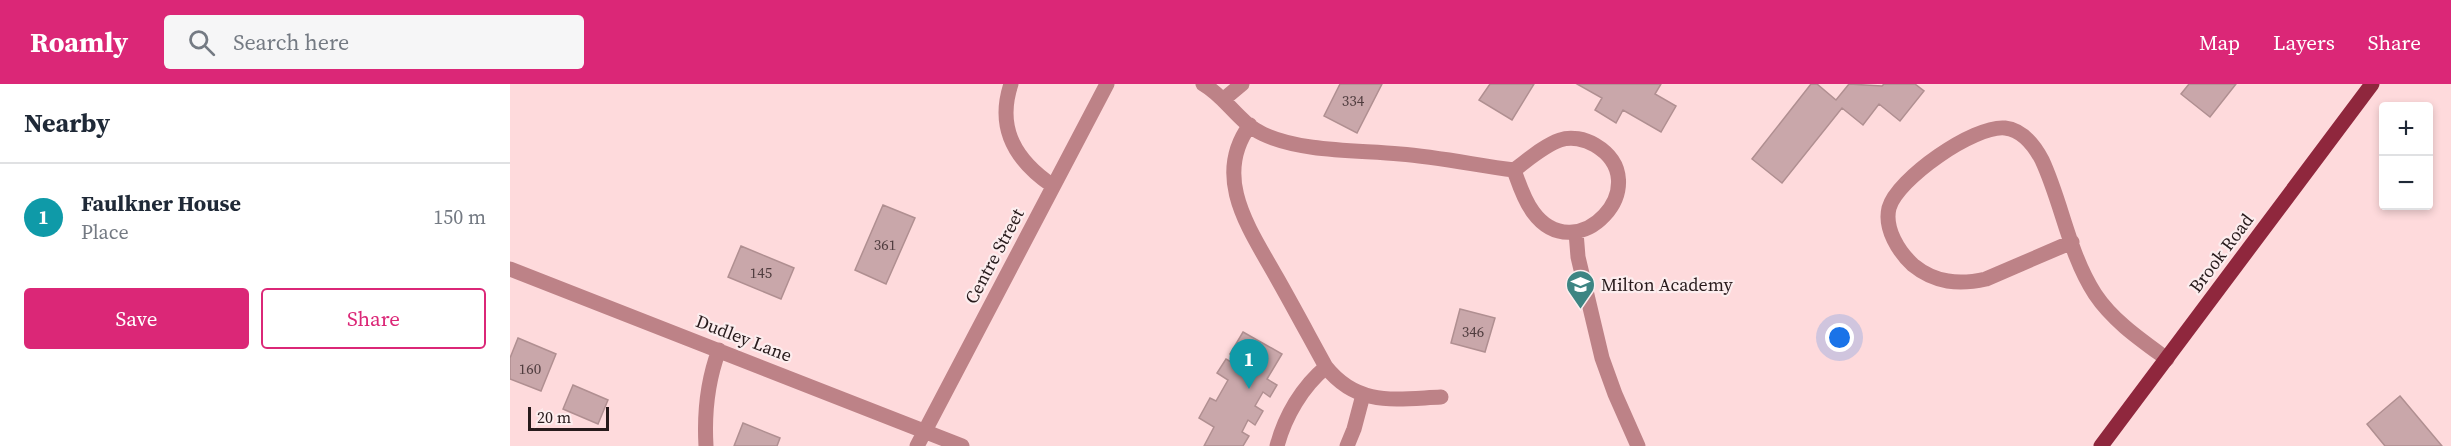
<!DOCTYPE html>
<html lang="en">
<head>
<meta charset="utf-8">
<style>
	:root { --surface:#fff; --page:#f6f6f7; --text:#1f2937; --muted:#747a83; --line:#e0e1e3; --accent:#db2777 }
	body { margin:0; font-family:"Source Serif 4",serif; background:var(--page); color:var(--text) }
	.controls { position:absolute; right:18px; top:18px; display:grid; overflow:hidden; border-radius:6px; box-shadow:0 3px 9px #0003 }
	.controls button { width:54px; height:54px; display:grid; place-items:center; padding:0; border:0; border-bottom:2px solid var(--line); background:var(--surface); color:var(--text); font:30px sans-serif }
	.scale { position:absolute; left:18px; bottom:15px; width:81px; box-sizing:border-box; padding-left:6px; border:3px solid #271a1b; border-top:0; font-size:16px; line-height:21px; white-space:nowrap; color:#271a1b; -webkit-text-stroke:4px #fcedee; paint-order:stroke }
	.you { position:absolute; left:1330px; top:254px; width:21px; height:21px; margin:-15px; border:4px solid #fff; border-radius:50%; background:#1a73e8; box-shadow:0 0 0 9px #1a73e833 }
	.badge { display:grid; place-items:center; width:39px; height:39px; border-radius:50%; background:var(--accent); color:#fff; font-size:20px; font-weight:700 }
	.pin { position:absolute; translate:-50% -50px; filter:drop-shadow(0 2px 3px #0008) }
	.pin::after { content:''; position:absolute; top:32px; width:21px; height:18px; background:inherit; clip-path:polygon(0 0,100% 0,50% 100%) }
	.list { margin:0; padding:0; list-style:none }
	h2 { display:flex; justify-content:space-between; align-items:center; height:78px; margin:0; padding:0 24px; font-size:26px }
	h2 small { font-size:20px; font-weight:400; color:var(--muted) }
	.list li { display:grid; grid-template-columns:39px 1fr auto; gap:18px; align-items:center; box-sizing:border-box; height:108px; padding:0 24px; border-top:2px solid var(--line) }
	.list b { display:block; font-size:22px; white-space:nowrap }
	.list p { margin:0; font-size:20px; white-space:nowrap; color:var(--muted) }
	.list em { font-size:20px; font-style:normal; color:var(--muted) }
	.actions { display:flex; gap:12px; padding:18px 24px }
	.actions a { flex:1; padding:14px 0; border:2px solid var(--accent); border-radius:6px; text-align:center; font-size:21px; color:var(--accent) }
	.actions .main { background:var(--accent); color:#fff }
	.icon { flex:none; width:33px; height:33px; fill:none; stroke:currentColor; stroke-width:2; stroke-linecap:round; stroke-linejoin:round }
	.map { position:relative; flex:none; width:1941px; height:362px; overflow:hidden }
	header { display:flex; align-items:center; gap:36px; box-sizing:border-box; height:84px; padding:0 30px; background:var(--accent); color:#fff }
	header strong { font-size:28px }
	nav { display:flex; gap:33px; margin-inline-start:auto; font-size:21px }
	.search { width:420px; height:54px; background:var(--page); display:flex; align-items:center; gap:15px; box-sizing:border-box; padding:0 21px; border-radius:6px; color:var(--muted); font-size:22px }
	main { display:flex }
	aside { flex:1; background:var(--surface) }
	.map>svg:first-child { display:block }
	.building { fill:#c9a7aa; stroke:#b08f91; stroke-width:1.5 }
	.lines { fill:none; stroke-linecap:round; stroke-linejoin:round }
	.minor { stroke:#bd8287; stroke-width:15 }
	.major { stroke:#8f273d; stroke-width:15 }
	.labels { text-anchor:middle; dominant-baseline:central; stroke-width:4.5; stroke-linejoin:round; paint-order:stroke }
	.number-label { font-size:15px; fill:#503d3f }
	.street-label { font-size:18px; fill:#271a1b; stroke:#fcedee }
	.poi-label { font-size:18px; fill:#271a1b; stroke:#fcedee; text-anchor:start }
</style>
</head>
<body>
<header>
<strong>Roamly</strong>
<div class="search"><svg class="icon" aria-label="search" viewBox="0 0 24 24"><circle cx="10" cy="10" r="6"/><path d="M15 15l6 6"/></svg>Search here</div>
<nav><a>Map</a><a>Layers</a><a>Share</a></nav>
</header>
<main>
<aside>
<h2>Nearby<small></small></h2>
<ul class="list">
<li><span class="badge" style="background:#0f9aa8">1</span><div><b>Faulkner House</b><p>Place</p></div><em>150 m</em></li>
</ul>
<div class="actions"><a class="main">Save</a><a>Share</a></div>
</aside>
<div class="map">
<svg width="1941" height="362" viewBox="0 0 1941 362">
	<rect width="100%" height="100%" fill="#fedadc"/>
	<path class="building" d="M830,0h42l-25,49 -33,-17z
		M980,0h44l-22,36 -33,-20z
		M1067,0h84l-6,10 21,12 -15,26 -38,-22 -7,13 -21,-13 7,-12z
		M1301,0h6l19,16 13,-16 33,2 2,-2h31l9,7 -24,30 -21,-17 -16,21 -21,-17 -60,75 -30,-24z
		M1679,0h47l-26,33 -29,-23z
		M373,121l32,13 -29,66 -31,-14z
		M231,162l53,22 -13,31 -53,-22z
		M950,225l35,9 -10,34 -34,-9z
		M733,248l39,22 -15,25 10,6 -7,12 -7,-5 -8,14 8,5 -8,14 -7,-5 -6,12 7,4 -6,10h-39l10,-19 -15,-9 11,-20 6,3 12,-21 -11,-7 9,-14 12,7 3,-6 -11,-6z
		M8,254l38,16 -15,37 -31,-12v-21z
		M63,301l35,15 -10,24 -35,-15z
		M1890,312l42,50h-57l-18,-22z
		M233,339l37,15 -3,8h-43z"/>
	<g class="lines">
		<path class="minor" d="M501,0c-15,45 5,77 42,102
			M693,0c23,13 36,39 60,50 38,18 95,16 137,20 38,3 76,11 114,16 14,-10 29,-24 46,-30 11,-4 25,-1 35,5 64,38 -18,127 -62,67 -9,-12 -14,-28 -19,-42
			M714,15l18,-15
			M740,41c-39,53 1,106 27,153 17,30 33,60 49,89 32,40 69,32 115,30
			M1066,148l2,25 24,101 13,36 23,52
			M1562,158l-86,37c-27,6 -51,4 -73,-14 -14,-13 -29,-36 -24,-57 8,-29 85,-83 116,-80 18,2 29,17 37,32 20,43 27,94 53,134 18,27 46,46 72,65
			M0,185l452,177
			M196,362c-2,-34 1,-64 13,-96
			M407,362l190,-362
			M767,362c8,-30 25,-59 49,-79
			M837,362l7,-17 9,-34"/>
		<path class="major" d="M1591,362l271,-362"/>
	</g>
	<defs>
		<symbol id="school-pin" viewBox="-11 -11 22 30"><path d="M0 17L-7.5 6A9.5 9.5 0 1 1 7.5 6Z" fill="#3d8583" stroke="#fcedee"/><path d="M0-5L7-2L0 1L-7-2ZM-4 1L0 2.5L4 1V4Q0 6-4 4Z" fill="#fff"/></symbol>
	</defs>
	<g fill-rule="evenodd">
		<use href="#school-pin" x="1054" y="184" width="33" height="45"/>
	</g>
	<g class="labels">
		<g class="number-label">
			<text x="843" y="16">334</text>
			<text x="375" y="160">361</text>
			<text x="251" y="188">145</text>
			<text x="963" y="247">346</text>
			<text x="20" y="284">160</text>
		</g>
		<g class="street-label">
			<text transform="translate(1711 169) rotate(-53)">Brook Road</text>
			<text transform="translate(484 172) rotate(-62)">Centre Street</text>
			<text transform="translate(234 254) rotate(21)">Dudley Lane</text>
		</g>
		<g class="poi-label">
			<text x="1091" y="200">Milton Academy</text>
		</g>
	</g>
</svg>
<div class="controls">
<button>+</button>
<button>−</button>
</div>
<div class="scale">20 m</div>
<div class="you"></div>
<div class="pin badge" style="left:739px;top:305px;background:#0f9aa8">1</div>
</div>
</main>
</body>
</html>
